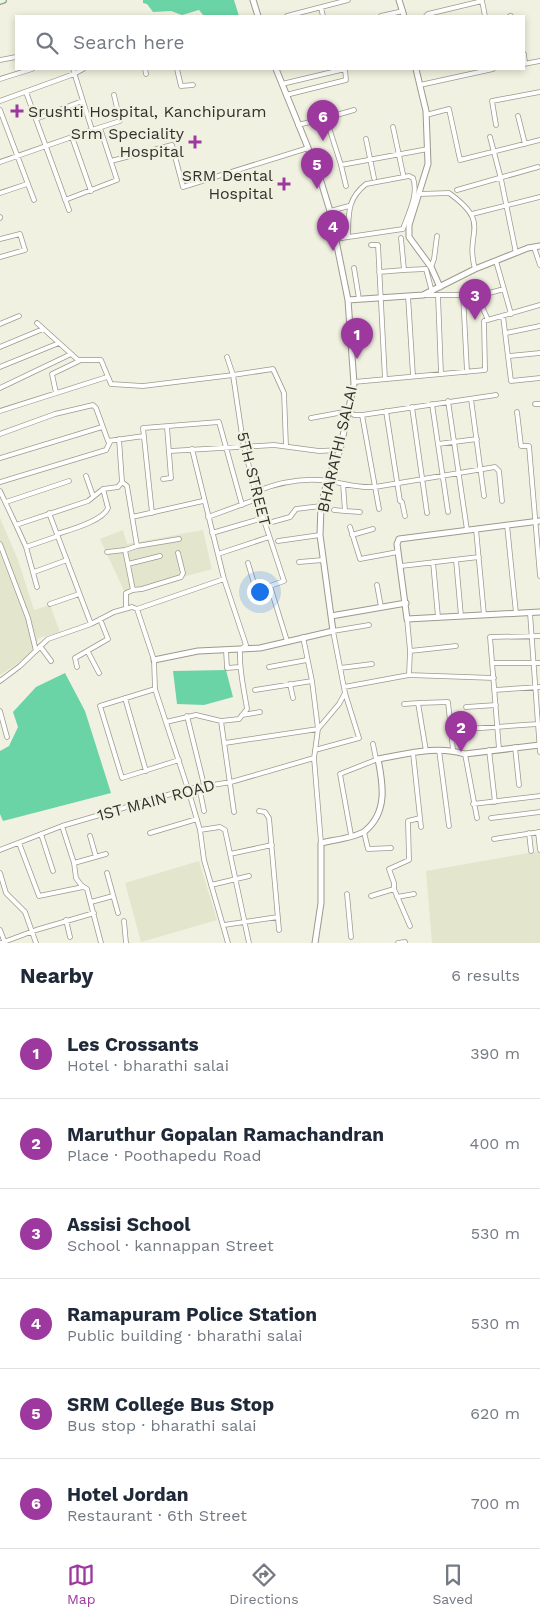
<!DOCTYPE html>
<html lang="en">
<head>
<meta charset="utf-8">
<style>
	:root { --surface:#fff; --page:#f6f6f7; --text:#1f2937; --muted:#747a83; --line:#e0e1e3; --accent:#9d399e }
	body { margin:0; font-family:"Work Sans",sans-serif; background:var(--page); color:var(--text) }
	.you { position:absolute; left:259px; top:591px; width:18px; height:18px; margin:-12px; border:4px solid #fff; border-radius:50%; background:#1a73e8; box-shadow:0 0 0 8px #1a73e833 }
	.badge { display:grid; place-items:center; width:32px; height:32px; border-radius:50%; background:var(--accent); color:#fff; font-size:16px; font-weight:700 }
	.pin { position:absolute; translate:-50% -41px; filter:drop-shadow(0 1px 2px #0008) }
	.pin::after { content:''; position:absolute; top:26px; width:18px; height:15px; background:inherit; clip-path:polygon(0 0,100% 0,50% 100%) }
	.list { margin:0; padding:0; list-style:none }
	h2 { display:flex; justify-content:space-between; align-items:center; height:65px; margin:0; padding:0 20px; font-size:21px }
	h2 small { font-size:16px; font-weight:400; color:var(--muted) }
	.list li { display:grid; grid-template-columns:32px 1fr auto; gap:15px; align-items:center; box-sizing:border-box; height:90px; padding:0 20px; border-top:1px solid var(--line) }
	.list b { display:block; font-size:19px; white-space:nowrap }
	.list p { margin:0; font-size:16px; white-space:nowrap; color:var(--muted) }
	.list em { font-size:16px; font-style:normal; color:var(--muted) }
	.icon { flex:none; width:28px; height:28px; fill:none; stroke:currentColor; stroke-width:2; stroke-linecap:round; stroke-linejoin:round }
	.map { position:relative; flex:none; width:540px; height:943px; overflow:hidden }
	.search { position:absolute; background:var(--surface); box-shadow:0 2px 8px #0003; left:15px; right:15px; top:15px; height:55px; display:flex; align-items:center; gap:12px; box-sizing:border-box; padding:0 18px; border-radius:0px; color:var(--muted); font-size:19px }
	.sheet { height:605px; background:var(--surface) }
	nav { display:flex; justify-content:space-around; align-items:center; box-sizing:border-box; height:70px; border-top:1px solid var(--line); background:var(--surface); font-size:14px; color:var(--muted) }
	nav a { display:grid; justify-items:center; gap:2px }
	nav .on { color:var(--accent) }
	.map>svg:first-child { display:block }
	.built { fill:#e4e5cd }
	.water { fill:#6ad4a7 }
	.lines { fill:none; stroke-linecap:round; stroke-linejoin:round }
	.minor-casing { stroke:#9b9b8d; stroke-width:5.5 }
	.tertiary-casing { stroke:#9b9b8d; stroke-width:7 }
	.secondary-casing { stroke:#9b9b8d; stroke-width:8 }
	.minor { stroke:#fff; stroke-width:4 }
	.tertiary { stroke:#fff; stroke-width:5 }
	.secondary { stroke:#e7f7df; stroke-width:5.5 }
	.poi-dot { fill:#9d399e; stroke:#f1f1e1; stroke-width:2 }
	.labels { text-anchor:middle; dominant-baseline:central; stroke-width:4.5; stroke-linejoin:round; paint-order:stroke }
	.poi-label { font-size:16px; fill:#32322c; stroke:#f1f1e1; text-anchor:end }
	.street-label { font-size:16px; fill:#32322c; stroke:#f1f1e1 }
</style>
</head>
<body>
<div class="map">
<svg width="540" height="943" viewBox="0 0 540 943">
	<rect width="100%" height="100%" fill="#f1f1e1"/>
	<path class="built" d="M0,518l18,42 16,50 16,-5 10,27 -21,6 -10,18 -29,19z
		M123,530l4,14 76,-14 9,39 -87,24 -25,-54z
		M540,851v92h-108l-6,-72z
		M199,861l18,59 -76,22 -16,-59z"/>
	<path class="water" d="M143,0h91l5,16h-35l-5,-6 -17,5 -11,-4 -18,1 -6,-8 -4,-1z
		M226,670l7,27 -29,8 -27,-1 -4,-33z
		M65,673l20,38 26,82 -108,28 -3,-7v-63l9,-5 9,-19 -5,-15 23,-25z"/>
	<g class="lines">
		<defs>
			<path id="minor" d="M321,8l2,8
				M287,16l61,-16
				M381,16l22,-5
				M426,16l2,-2 54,-13 3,15
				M510,16h1
				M524,54l1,9
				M0,60l16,-3
				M524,64l16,-3
				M145,69l1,5
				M177,69l4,17 12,-1
				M0,79l32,-10
				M282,84l63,-15 1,11 -60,15
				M420,85l73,-16
				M26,92l43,118
				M0,101l74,-27 9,-5
				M0,110l34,90
				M426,115l23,-6 11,51 80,-20
				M518,116l7,28
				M326,118l28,-8
				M36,119l46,-18
				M298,125l28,-7 15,47 87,-16
				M496,125l-4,-24 48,-9
				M393,127l10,47
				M92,130l28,-9 -6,-26
				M72,137l19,54
				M490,137l11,42 15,74
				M366,139l8,39
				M111,161l61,-16 11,42 125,-39
				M0,162l92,-32 -19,-61
				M341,165l5,21
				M457,190l81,-23
				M0,193l27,-9
				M420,194l29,-1c44,32 15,37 26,76
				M65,200l52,-20 -17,-52
				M330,211l19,-5
				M472,214l68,-17
				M0,217v1
				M401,238l3,32 22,-1 6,23
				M0,239l20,-5 5,16 -25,7
				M335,239l68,-10c5,-15 16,-35 10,-51l-4,-2 -43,8c-20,16 -17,31 -18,53
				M371,245h7l7,134
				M534,247l6,18
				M496,261l15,53
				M431,267l3,-8 3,-23
				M354,268l5,31
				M379,272l25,-2
				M463,294l4,78
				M426,295h51l11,25
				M438,295l3,79
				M408,296l5,80
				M478,296l26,-7
				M503,316l8,65 29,-3
				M37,323l41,37h23l10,24 32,2 90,-11 10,67 14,57 27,82 -14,5
				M0,324l19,-8
				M506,333l34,-7
				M0,347l43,-18
				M509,356l31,-3
				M227,357l6,18 40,-6 11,24 2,53
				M0,367l59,-24
				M354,382l131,-12 -1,-49 56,-16
				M0,388l71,-34
				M56,393l-4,-19 27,-13
				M471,399l13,97
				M448,401l19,129
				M432,404l16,108
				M535,404h5
				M412,407l15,106
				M0,411l107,-34
				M386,411l14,90 2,1 3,14
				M517,412l4,34h8l11,130
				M362,415l17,94
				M311,418l38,-7 5,4h8l134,-20
				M0,434l55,-20 38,-9 3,3 12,33 36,-5
				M119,439l3,43
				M438,444l39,-5
				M192,449l32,130 22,66 -6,5c-1,21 4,39 7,59l-8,10 -18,2
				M170,451l104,-6 45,6 21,-1
				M0,458l102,-31
				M86,476l7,20
				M163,479l8,-1 -4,-51
				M0,482l106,-32 4,-8
				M122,482l5,4 10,60 -12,4 8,40 -7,3v15
				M0,491l16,34 72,-24 15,-12 15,-2 4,-5
				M257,491c23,-9 46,-14 72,-10 18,3 27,7 46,6l120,-20 4,4 3,30
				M6,502l63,-21
				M334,510l11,1 -2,-27
				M345,511l15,1
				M49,513l42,111
				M152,513l-9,-85 76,-6 23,83
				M132,517l71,-16
				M208,517l49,-18
				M265,524l25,-7 6,-8 25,-3
				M16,525l10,22 11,40
				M507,525l9,88
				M350,527l10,32 38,-7
				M476,529l8,86
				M212,533l51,-15
				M57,534c13,-4 46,-13 51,-26l-5,-19
				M352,535l21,-6
				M278,541l42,-6
				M0,544l28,74 8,33
				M137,546l42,-7
				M26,547l32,-11
				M107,552l18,-2
				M218,554l51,-17
				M456,560l5,56
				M299,562l24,-2
				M433,562l5,55
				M248,563l8,27 14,-4 17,55
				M128,564l32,-8
				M401,566l78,-9
				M34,572l33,-12
				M377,585l4,22
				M133,590l9,-1 39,-12 2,-4 -5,-20
				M50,604l29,-10
				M137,609l87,-30
				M530,613l10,139
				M407,619l3,32 46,-5
				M40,646l11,15
				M226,650l1,18 12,-1
				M410,651l-1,24 85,3
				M88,652l11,21
				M493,663h47
				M77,667l-2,-9 33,-19 -8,-20
				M269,667l38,-7
				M340,668l32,-4
				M0,681l20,-15 28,-27 43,-15 23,-12 18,-5 5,2 17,51 1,29 33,100 12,41 4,30 24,83
				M290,684l3,14
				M344,687l65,-12
				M155,689l-55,17 22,72 57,-18
				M255,690l57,-9 -9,-44
				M494,690l46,-3
				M125,698l21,73
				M404,704l14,-1
				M466,707l30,-2
				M0,711l7,26
				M242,715l18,-3
				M187,716l17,69
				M166,722l30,-7 25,6 13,91
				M467,729l71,-5
				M225,743l93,-14 -6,-48
				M373,744l3,15
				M515,747l4,38
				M499,749l-9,-112 50,-1
				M315,750l44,-12 -14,-45
				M439,750l10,76
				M489,750l6,52
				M426,751l-8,-48 30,-1 5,48
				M413,753l8,74
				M465,754l12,64
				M199,786l5,25
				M473,804l67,-8
				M259,811l6,1 4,6 10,112
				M491,818l49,-6
				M62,826l12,37 2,15 5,7 6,4 14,54
				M200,830l20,-3 5,3 24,113
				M364,832l4,17 23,-1
				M538,832l2,18
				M150,833l47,-14
				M529,833l2,18
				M41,834l12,37
				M351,835l-11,-61 38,-15
				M90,836l6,21
				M494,839l46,-7
				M19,843l20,53 44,-9
				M321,843l-7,-85 4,-29 21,-25 6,-11 -12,-62 36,-6
				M0,850l62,-24 126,-37 43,-7 83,-24
				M230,854l42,-9
				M74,863l32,-9
				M0,873l6,20 19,19 11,31
				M107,873l11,40
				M211,885l38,-9
				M394,889l16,37
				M347,894l4,43
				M371,896l23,-7v-6l-5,-14 20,-9 -1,-39 12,-3
				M397,897l17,-3
				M91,902l22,-6
				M66,920l4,17
				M124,921l2,22
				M224,925l54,-8
				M0,930l5,13
				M1,943l35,-13 58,-17
				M398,943l7,-1"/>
			<path id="tertiary" d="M253,0l5,16
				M399,0l5,16
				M416,69l10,42 2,53 -19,61v12l22,30 9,20
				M348,300l75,-5 52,-26 53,-21 12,-2
				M540,521l-141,18 -2,5 10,75 133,-7
				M331,616l75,-13
				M154,660l44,-9 62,-3 73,-17 -13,-96 1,-29 6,-25 13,-31 14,-66 -6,-84 -18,-89 -11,-36 -43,-106
				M315,943l6,-40v-60c12,-3 34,-5 44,-12 23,-19 18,-47 13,-72 29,-5 58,-14 87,-5l75,-9"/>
			<path id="secondary" d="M0,1l3,-1"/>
		</defs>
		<use href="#minor" class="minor-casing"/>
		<use href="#tertiary" class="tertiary-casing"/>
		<use href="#secondary" class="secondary-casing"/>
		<use href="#minor" class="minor"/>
		<use href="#tertiary" class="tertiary"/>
		<use href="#secondary" class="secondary"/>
	</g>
	<g class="poi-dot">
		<path d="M14.5 103.5h5v5h5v5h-5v5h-5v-5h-5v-5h5z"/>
		<path d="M192.5 134.5h5v5h5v5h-5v5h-5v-5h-5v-5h5z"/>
		<path d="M281.5 176.5h5v5h5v5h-5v5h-5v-5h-5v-5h5z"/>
	</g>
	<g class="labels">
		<g class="poi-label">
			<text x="28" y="111" text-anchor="start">Srushti Hospital, Kanchipuram</text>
			<text x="184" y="133">Srm Speciality<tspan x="184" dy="18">Hospital</tspan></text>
			<text x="273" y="175">SRM Dental<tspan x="273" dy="18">Hospital</tspan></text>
		</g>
		<g class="street-label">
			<text transform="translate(337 449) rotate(-77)">BHARATHI SALAI</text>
			<text transform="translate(254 479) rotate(76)">5TH STREET</text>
			<text transform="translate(156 800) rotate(-15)">1ST MAIN ROAD</text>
		</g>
	</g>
</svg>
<div class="you"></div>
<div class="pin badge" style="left:357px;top:359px">1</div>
<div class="pin badge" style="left:461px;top:752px">2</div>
<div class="pin badge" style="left:475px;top:320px">3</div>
<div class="pin badge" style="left:333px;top:251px">4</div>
<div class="pin badge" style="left:317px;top:189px">5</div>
<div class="pin badge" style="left:323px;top:141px">6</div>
<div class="search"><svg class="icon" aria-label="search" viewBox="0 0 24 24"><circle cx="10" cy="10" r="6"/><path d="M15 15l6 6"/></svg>Search here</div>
</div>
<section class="sheet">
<h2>Nearby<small>6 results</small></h2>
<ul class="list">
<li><span class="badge">1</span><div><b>Les Crossants</b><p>Hotel · bharathi salai</p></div><em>390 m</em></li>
<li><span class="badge">2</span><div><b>Maruthur Gopalan Ramachandran</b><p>Place · Poothapedu Road</p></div><em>400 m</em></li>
<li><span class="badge">3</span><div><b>Assisi School</b><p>School · kannappan Street</p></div><em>530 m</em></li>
<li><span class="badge">4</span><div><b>Ramapuram Police Station</b><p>Public building · bharathi salai</p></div><em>530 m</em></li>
<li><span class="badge">5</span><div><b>SRM College Bus Stop</b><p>Bus stop · bharathi salai</p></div><em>620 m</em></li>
<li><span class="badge">6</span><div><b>Hotel Jordan</b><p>Restaurant · 6th Street</p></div><em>700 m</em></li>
</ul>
</section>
<nav>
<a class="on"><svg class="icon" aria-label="map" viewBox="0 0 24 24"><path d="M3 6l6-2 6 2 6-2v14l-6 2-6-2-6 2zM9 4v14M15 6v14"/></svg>Map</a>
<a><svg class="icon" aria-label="directions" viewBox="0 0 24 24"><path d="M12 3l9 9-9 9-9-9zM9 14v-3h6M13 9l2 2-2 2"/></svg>Directions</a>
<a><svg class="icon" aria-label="saved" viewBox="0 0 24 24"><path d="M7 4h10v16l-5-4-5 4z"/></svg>Saved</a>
</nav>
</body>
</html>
